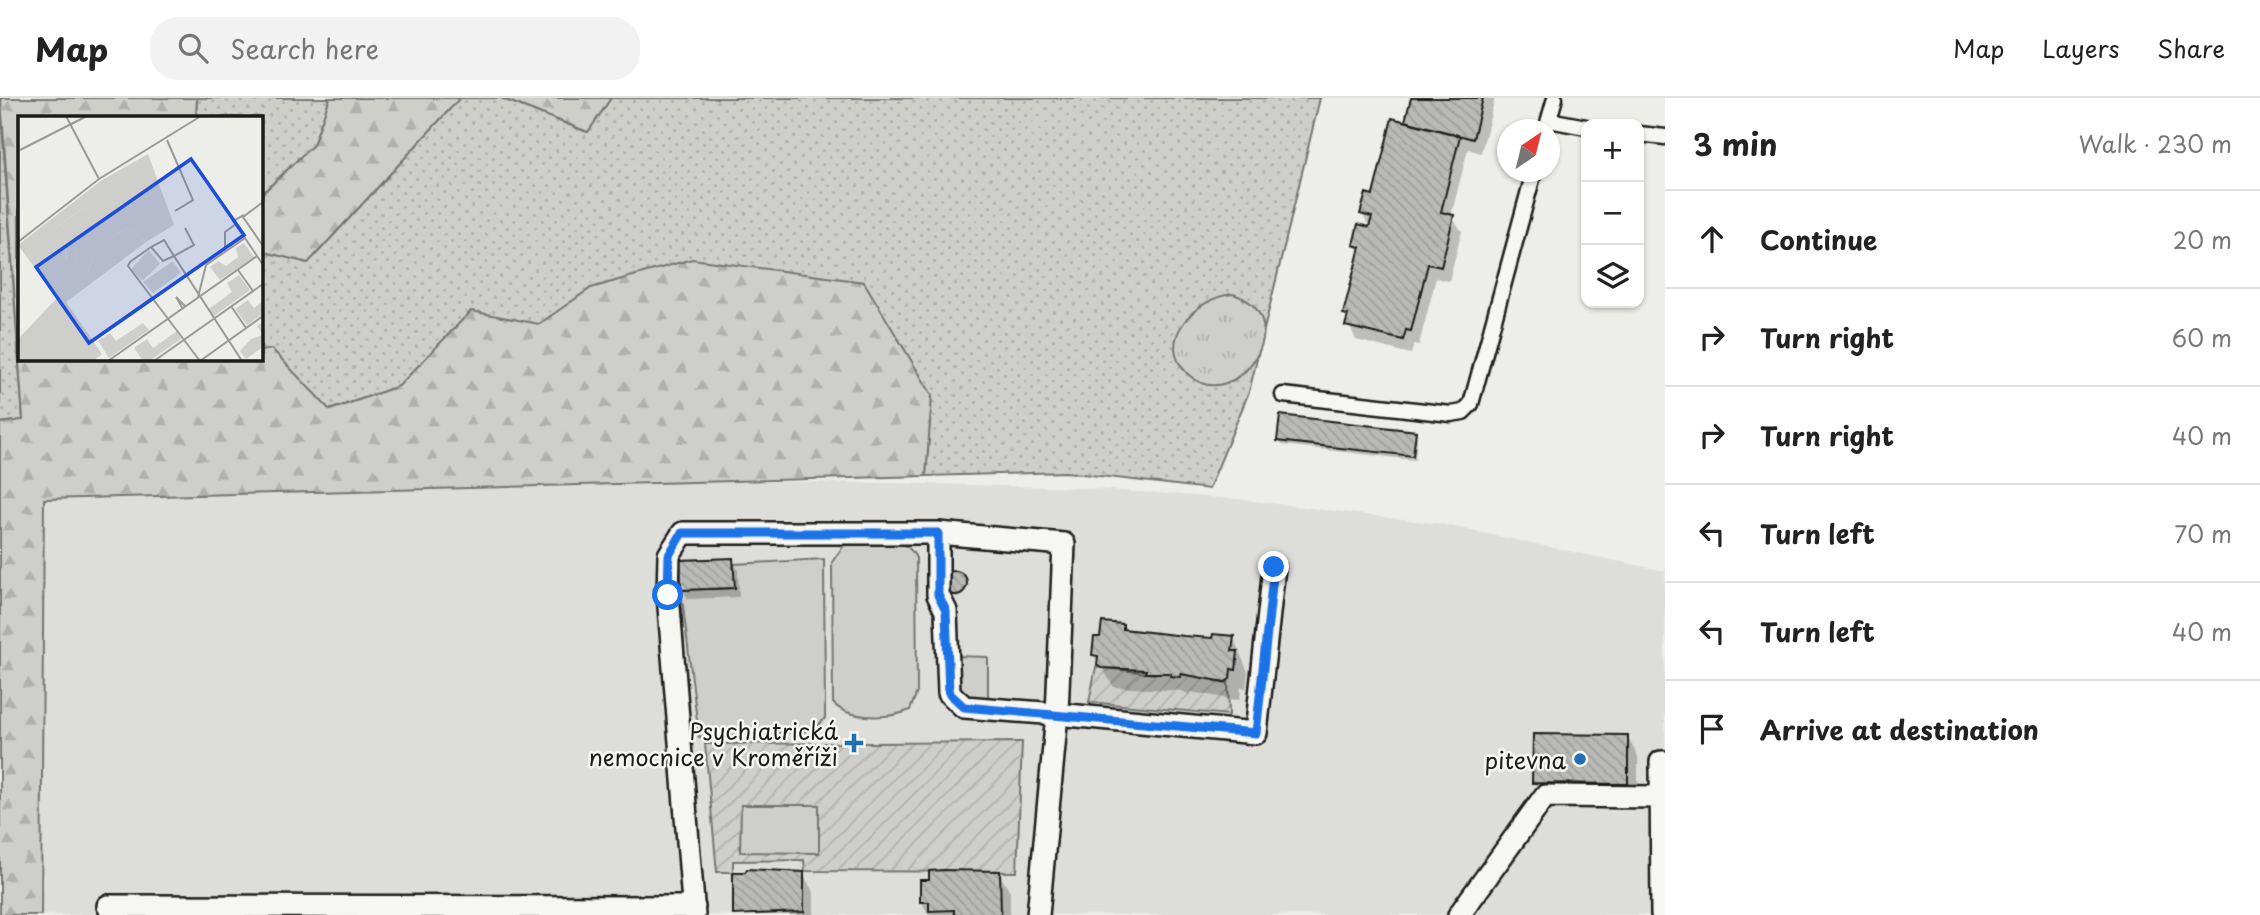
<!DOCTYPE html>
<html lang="en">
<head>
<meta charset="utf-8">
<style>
	:root { --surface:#fff; --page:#f2f2f2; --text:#222; --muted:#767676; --line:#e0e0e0 }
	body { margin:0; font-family:"Playpen Sans",sans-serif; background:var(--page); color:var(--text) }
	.controls { position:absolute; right:21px; top:21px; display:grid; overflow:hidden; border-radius:14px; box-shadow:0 2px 5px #0004 }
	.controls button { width:63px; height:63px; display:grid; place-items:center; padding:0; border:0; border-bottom:2px solid var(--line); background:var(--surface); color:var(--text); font:35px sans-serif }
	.compass { position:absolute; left:1497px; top:21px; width:63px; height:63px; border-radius:50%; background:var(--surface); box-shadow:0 2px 5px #0004; rotate:35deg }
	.stop { position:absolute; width:21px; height:21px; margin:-16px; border:5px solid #1a73e8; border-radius:50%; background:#fff }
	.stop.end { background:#1a73e8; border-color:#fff; box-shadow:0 2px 7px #0008 }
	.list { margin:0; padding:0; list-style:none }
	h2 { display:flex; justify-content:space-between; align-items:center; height:91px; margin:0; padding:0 28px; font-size:30px }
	h2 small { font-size:23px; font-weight:400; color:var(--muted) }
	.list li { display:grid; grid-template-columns:46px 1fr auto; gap:21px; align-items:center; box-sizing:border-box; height:98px; padding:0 28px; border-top:2px solid var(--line) }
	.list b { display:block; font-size:26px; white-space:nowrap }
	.list em { font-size:23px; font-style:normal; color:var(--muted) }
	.icon { flex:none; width:38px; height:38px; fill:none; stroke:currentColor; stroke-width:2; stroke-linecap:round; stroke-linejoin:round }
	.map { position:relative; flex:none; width:1665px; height:817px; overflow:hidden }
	header { display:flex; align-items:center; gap:42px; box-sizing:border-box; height:98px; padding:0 35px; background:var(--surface); border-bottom:2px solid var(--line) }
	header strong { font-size:33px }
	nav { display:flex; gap:38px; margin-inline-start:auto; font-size:24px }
	.search { width:490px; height:63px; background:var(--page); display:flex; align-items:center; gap:18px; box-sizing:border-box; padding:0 24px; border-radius:28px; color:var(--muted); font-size:26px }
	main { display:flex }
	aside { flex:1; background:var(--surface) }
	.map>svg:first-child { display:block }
	.built { fill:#ddddda }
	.grass { fill:url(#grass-dots); stroke:#757574; stroke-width:2 }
	.forest { fill:url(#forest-firs); stroke:#757574; stroke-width:2 }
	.park { fill:url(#park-tufts); stroke:#757574; stroke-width:2 }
	.garden { fill:url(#garden-furrows); stroke:#757574; stroke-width:2 }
	.pitch { fill:#cececb; stroke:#757574; stroke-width:2 }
	.shadow { fill:#0003 }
	.building { fill:url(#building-back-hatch); stroke:#1c1c1c; stroke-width:2 }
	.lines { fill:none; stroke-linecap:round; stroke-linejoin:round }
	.service-casing { stroke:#1c1c1c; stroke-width:19 }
	.pedestrian-casing { stroke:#1c1c1c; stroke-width:26 }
	.service { stroke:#f6f6f2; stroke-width:14 }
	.pedestrian { stroke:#f6f6f2; stroke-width:21 }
	.route { stroke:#1a73e8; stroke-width:9 }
	.poi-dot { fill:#1f6fb2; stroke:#f6f6f2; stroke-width:2.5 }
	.labels { text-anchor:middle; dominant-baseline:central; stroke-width:5; stroke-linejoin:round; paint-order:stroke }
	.poi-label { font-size:23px; fill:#1c1c1c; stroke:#f6f6f2; text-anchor:end }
	.inset-road { fill:none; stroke:#999997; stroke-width:2 }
	.view { fill:#1d4ed8; fill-opacity:0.15; stroke:#1d4ed8; stroke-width:3.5 }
	.inset-edge { fill:none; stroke:#1c1c1c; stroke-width:3.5 }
</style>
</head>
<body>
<header>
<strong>Map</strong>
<div class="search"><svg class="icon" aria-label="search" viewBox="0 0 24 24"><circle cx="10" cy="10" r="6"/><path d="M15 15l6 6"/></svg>Search here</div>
<nav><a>Map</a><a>Layers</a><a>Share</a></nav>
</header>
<main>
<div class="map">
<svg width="1665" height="817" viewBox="0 0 1665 817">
	<defs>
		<pattern id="grass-dots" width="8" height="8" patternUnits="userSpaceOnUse" patternTransform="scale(1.75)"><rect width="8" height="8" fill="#cececb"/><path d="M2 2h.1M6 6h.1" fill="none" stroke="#b0b0ae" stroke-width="1.8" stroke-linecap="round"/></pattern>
		<pattern id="forest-firs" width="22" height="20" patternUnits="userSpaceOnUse" patternTransform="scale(1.75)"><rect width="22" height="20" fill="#cececb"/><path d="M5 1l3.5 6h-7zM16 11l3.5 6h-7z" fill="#b0b0ae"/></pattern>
		<pattern id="park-tufts" width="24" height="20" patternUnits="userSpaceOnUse" patternTransform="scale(1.75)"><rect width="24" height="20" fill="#cececb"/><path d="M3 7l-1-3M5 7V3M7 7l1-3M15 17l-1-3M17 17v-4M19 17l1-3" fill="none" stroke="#b0b0ae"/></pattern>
		<pattern id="garden-furrows" width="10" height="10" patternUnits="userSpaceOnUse" patternTransform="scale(1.75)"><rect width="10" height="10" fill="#cececb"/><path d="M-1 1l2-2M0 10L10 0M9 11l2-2" fill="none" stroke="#b0b0ae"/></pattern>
		<pattern id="building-back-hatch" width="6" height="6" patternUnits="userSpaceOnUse" patternTransform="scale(1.75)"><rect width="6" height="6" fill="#b9b9b6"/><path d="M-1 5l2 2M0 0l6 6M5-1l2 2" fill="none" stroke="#9e9e9c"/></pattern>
	</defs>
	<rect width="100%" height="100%" fill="#edede9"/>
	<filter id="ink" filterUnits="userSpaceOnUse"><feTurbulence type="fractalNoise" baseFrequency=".0143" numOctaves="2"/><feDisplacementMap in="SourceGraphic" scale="14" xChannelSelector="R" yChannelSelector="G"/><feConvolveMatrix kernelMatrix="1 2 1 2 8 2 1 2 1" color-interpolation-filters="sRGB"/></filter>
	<g filter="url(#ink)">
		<path class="built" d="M577,382l315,3 189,5 157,11 202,25 225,47v344h-1624l3,-416z"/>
		<path class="grass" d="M0,0l23,322 -23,3z
			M197,0h133l-17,47 -52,50v-78h-65z
			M460,0h41l86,34 24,-34h709l-71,294 -40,97 -143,-17 -140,4 6,-81 -341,-107 -52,37 -68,-14 -72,75 -70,24 -57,-60 -11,1v-100l47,12z"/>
		<path class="forest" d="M1,0h196l-1,19h-177v242h129l3,3 35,-3h75v-8l11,-2 58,61 69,-24 72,-75 68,13 52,-36 101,-29 172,23 68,113 -6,81 -882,23 -3,416h-41v-492l23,-3z
			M330,0h130l-152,165 -47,-12v-56l52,-50z
			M501,0h110l-23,34z"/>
		<path class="park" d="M1233,196c71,23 2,123 -44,81 -37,-33 7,-78 44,-81z"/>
		<path class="garden" d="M1096,569l58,7 1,-3 16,2v3l9,1 1,-3 34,4v3l12,2 1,-5 1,37 -140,-13z
			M1022,644l-5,130 -212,-1 -1,-11 -71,1v11h-16l-12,-128z"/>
		<path class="pitch" d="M847,443c23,0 58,-8 69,17l1,134 -7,18c-20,9 -62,10 -77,-7l-1,-141z
			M824,461l1,159 -12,13 -114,6 -18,-147 53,-2v-24z
			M956,558l32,1v44l-33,-1z
			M741,707h78v48l-79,-1z"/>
		<path class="shadow" d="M1413,0h82l-14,55 -13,-4 -17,67 11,15 -13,50 -13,-3 -17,67 -5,-1 -3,10 -55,-14 -12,-27 16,-59 -5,-9 16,-16 -9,-15 12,-17 32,-74z
			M1415,334l2,5 -2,23 -133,-15 -3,-5z
			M732,462l6,10 1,27 -51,2 -6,-10z
			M943 487a12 12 0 1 1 24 0a12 12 0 1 1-24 0Z
			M1122,528l3,5 89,9 19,-3 15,35 -2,16 -5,-1 -1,11 -4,2 -45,-8v3l-10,-4 -67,-4 -20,-32 8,-16z
			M1627,639l11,19v46l-93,-1 -11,-19z
			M999,775l11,19v23h-81l-8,-14z
			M735,776h68l11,19v22h-78z"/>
		<path class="building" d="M1411,0h72l-10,41 -68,-18z
			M1392,20l68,18 -19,76 13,3 -13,52 -13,-3 -17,67 -5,-1 -3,10 -58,-14 3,-11 -5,-1 17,-67 -7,-2 5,-21 11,3 3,-10 -12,-3 6,-21 7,2z
			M1280,317l136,16 -3,25 -136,-15z
			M733,460l2,30 -54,2 -1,-30z
			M943 485a12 12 0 1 1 24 0a12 12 0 1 1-24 0Z
			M1102,524l21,2v5l61,7 28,2 1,-4 21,2 -2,15h6l-2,19 -5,-1 -1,10 -5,3 -44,-8v3l-10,-1v-3h-26l1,-3 -45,-2 -4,-3 1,-9 -6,-1 2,-18h6z
			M1533,636l95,1v49l-96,-1z
			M747,771l57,3v40l-71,3v-43h12z
			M944,772l56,1 1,44h-47v-5l-25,1v-9h-9v-22h9v-9z"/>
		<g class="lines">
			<defs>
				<path id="service" d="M1549,22l37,7
					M1546,32l9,-32
					M1639,36l26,3
					M1283,297l168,19 12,-2 8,-8 63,-232"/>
				<path id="pedestrian" d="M108,808l586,1
					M694,817l-26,-320 1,-40 14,-22h255l126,11 -7,170 -93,-7 -15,-14 -3,-82 -8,-16v-62
					M1038,817l19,-201 199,19 18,-166
					M1459,817l86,-119 116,1
					M1662,817l-1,-153h4"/>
			</defs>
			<use href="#service" class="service-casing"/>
			<use href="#pedestrian" class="pedestrian-casing"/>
			<use href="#service" class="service"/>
			<use href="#pedestrian" class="pedestrian"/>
		</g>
	</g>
	<g class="lines" filter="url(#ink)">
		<path class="route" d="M668,497l1,-40 13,-22h256v62l8,16 3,82 15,14 292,26 18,-166"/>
	</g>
	<g class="poi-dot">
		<path d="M850.5 634.5h7v7h7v7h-7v7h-7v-7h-7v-7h7z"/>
		<circle cx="1580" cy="661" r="7"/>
	</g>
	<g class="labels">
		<g class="poi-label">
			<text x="838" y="632">Psychiatrická<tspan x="838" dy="26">nemocnice v Kroměříži</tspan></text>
			<text x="1566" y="661">pitevna</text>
		</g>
	</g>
	<g transform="translate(18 18)">
		<rect width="245" height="245" fill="#edede9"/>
		<path d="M130,38l26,71 -28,17 -18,-14 -17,9 -18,20 -6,18 -20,7 -33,-16 23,32 -39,-53 84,-65zM68,90l-7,30 -4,27 -9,-4 -1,-19 -12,-10z" fill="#cececb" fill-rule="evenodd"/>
		<path d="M68,90l12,7 -5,19 -14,4 -4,27 -8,3 -2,-26 -10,-3 -2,-7zM110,112l18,14 -80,60 36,52 -9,7h-75v-22l41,-43 -31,-40 2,-6 17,-8 20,40 10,-9 10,2 6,-18 18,-20z" fill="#cececb"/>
		<path d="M226,127l10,14 -34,23 -10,-13 8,-6 8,5 12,-9 -2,-9zM155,145l8,12 -28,20 -10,-11zM221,159l11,15 -36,26 -5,-7 23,-17 -5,-9zM230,184l6,8 9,-7v13l-16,11 -12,-16zM245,206v25l-17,12 -6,-8 11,-12 12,-4 -6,-9zM125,207l6,7 -40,28 -11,-17 12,-8 6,8zM159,215l4,8 -32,22h-6l-9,-13 13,-9 6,9z" fill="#cececb"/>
		<path d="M131,134l11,14 -18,17 -11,-12z" fill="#cececb"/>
		<path class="inset-road" d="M48,0l33,63M149,24l26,60 -18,11M2,34l67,-34M245,86l-20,15 20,29M167,112l9,17 -20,11 68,105M227,122l18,27M0,126l81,-63 102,-63M133,131l12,14 11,-5 -10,-16 -13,7 -21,15 -2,4 72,95M207,135v-19l11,-8M220,154l15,21M180,181l8,-32 39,-27 -12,-17 11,-6M213,190l15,22M165,193l-7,-12 10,10M80,220l55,-39M90,245l149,-105M136,245l109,-77M182,245l63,-45"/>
		<path class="view" d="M173,43l53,76 -155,108 -53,-76z"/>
		<rect width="245" height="245" class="inset-edge"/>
	</g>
</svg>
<div class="controls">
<button>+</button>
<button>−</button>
<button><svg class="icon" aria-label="layers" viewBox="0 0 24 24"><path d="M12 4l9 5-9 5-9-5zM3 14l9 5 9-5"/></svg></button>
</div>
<svg class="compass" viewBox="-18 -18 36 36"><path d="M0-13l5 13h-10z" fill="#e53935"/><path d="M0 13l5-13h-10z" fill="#767676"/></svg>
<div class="stop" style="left:668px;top:497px"></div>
<div class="stop end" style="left:1274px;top:469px"></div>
</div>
<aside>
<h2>3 min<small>Walk · 230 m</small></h2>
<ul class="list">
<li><svg class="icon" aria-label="ahead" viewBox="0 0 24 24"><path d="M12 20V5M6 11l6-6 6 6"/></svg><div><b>Continue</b></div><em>20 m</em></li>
<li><svg class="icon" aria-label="right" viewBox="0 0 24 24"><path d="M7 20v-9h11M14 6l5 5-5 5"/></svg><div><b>Turn right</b></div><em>60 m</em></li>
<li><svg class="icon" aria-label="right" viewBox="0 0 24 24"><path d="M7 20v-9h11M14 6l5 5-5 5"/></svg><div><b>Turn right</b></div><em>40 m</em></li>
<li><svg class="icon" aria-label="left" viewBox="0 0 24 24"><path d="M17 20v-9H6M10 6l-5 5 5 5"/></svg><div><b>Turn left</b></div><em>70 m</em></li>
<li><svg class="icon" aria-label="left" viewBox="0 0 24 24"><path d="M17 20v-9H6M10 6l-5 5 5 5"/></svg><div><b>Turn left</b></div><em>40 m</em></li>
<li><svg class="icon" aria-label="arrive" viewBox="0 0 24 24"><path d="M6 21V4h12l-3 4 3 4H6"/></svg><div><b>Arrive at destination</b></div></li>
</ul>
</aside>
</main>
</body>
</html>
